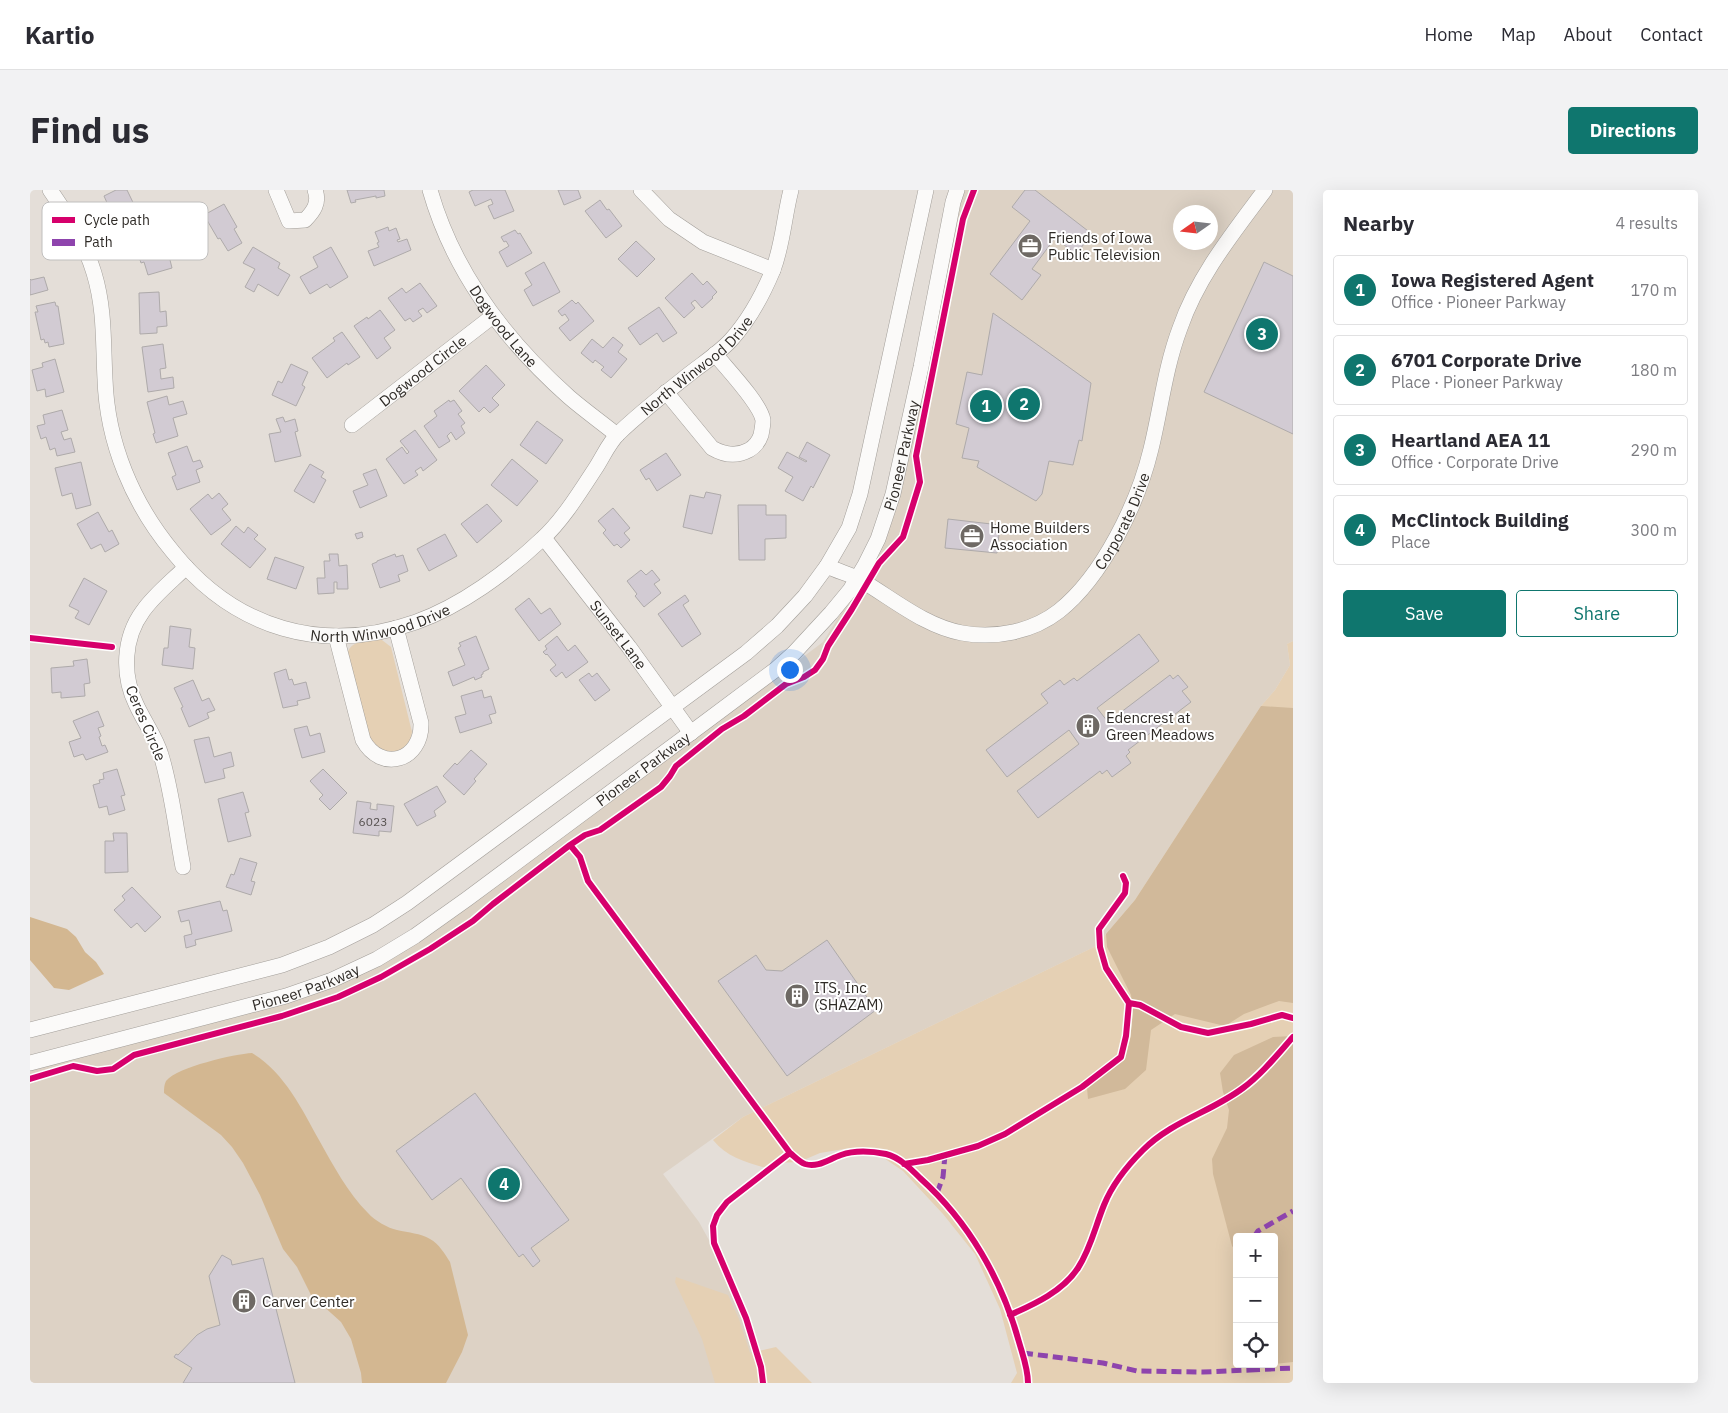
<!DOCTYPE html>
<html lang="en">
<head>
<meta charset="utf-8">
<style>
	:root { --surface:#fff; --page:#f2f2f3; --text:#2b2b33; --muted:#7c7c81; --line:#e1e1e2; --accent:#0f766e }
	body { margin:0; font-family:"IBM Plex Sans",sans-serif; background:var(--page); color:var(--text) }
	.controls { position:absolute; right:15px; bottom:15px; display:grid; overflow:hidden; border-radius:5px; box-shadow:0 5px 20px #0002 }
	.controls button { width:45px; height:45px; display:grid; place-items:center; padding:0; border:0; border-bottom:1px solid var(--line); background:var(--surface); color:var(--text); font:25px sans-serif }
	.compass { position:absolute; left:1143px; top:15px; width:45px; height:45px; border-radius:50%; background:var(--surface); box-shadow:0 5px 20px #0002; rotate:256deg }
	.you { position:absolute; left:759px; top:479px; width:18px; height:18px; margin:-12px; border:4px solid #fff; border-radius:50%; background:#1a73e8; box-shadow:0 0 0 8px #1a73e833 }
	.badge { display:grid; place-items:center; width:32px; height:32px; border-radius:50%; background:var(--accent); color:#fff; font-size:16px; font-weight:700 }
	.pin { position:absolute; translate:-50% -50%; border:2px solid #fff; box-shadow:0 1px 5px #0006 }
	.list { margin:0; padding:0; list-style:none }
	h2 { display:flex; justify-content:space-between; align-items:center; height:65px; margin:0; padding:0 20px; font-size:21px }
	h2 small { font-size:16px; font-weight:400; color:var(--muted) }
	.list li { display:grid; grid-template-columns:32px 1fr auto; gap:15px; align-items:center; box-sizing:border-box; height:70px; margin:0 10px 10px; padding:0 10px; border:1px solid var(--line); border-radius:5px }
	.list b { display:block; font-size:19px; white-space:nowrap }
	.list p { margin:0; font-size:16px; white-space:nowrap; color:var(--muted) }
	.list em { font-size:16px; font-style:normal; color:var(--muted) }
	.actions { display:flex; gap:10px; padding:15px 20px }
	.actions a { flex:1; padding:11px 0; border:1px solid var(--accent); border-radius:5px; text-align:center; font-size:18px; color:var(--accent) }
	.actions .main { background:var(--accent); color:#fff }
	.icon { flex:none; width:28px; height:28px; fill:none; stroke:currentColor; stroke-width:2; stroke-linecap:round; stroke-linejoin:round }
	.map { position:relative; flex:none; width:1263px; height:1193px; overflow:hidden; border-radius:5px }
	header { display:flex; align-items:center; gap:30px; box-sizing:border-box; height:70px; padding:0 25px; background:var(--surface); border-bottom:1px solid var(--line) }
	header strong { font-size:24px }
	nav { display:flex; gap:28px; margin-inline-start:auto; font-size:18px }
	.intro { display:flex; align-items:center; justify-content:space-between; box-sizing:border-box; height:120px; padding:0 30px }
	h1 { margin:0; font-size:35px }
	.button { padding:12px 22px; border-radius:5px; background:var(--accent); color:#fff; font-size:18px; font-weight:700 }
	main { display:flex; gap:30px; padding:0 30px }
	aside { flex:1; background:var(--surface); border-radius:5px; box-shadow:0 5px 20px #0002 }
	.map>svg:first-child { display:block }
	.built { fill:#ddd2c5; fill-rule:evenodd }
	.green { fill:#e5d0b4; fill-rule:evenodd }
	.forest { fill:#d1b99a }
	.water { fill:#d3b791 }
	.building { fill:#d2cbd3; stroke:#aeaaaa }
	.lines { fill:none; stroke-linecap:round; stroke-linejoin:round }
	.minor-casing { stroke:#a29e99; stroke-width:16 }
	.minor { stroke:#fbfaf9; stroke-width:15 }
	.quiet { stroke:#8e44ad; stroke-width:5; stroke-dasharray:10 5; stroke-linecap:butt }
	.cycleway-casing { stroke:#fff; stroke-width:9 }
	.cycleway { stroke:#d6006c; stroke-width:6 }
	.labels { text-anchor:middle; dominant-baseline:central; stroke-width:4; stroke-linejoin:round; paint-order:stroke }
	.number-label { font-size:12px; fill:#575251 }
	.poi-label { font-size:15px; fill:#2e2a26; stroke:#fff; text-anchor:start }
	.street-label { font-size:15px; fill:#2e2a26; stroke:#fff }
	.key { fill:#fff; stroke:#c0bfbe; stroke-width:1 }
	.key-label { font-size:14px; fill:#2e2a26 }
</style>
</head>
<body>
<header>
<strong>Kartio</strong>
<nav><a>Home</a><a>Map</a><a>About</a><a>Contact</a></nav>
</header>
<div class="intro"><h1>Find us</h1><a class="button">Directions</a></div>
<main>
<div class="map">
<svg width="1263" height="1193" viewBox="0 0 1263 1193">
	<rect width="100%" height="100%" fill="#e4ded8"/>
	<path class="built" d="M933,0h330v451l-6,3 3,21 -15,25 -14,16 -126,194 -39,46 -353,171 -80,57 36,48 27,49 35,96 2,16h-733v-320l302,-83 215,-131 276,-207 50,-80 32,-86 44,-214zM1150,22h30v30h-30z"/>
	<path class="green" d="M345,449l7,1 9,7 21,85c-2,16 -12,19 -25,22l-17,-12 -23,-88c4,-13 16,-12 28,-15z
		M1263,451v742h-282l6,-10 -17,-64 -25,-55 -32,-40 -40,-43 -31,-21 -22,-2 -30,5 -21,9 -23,1 -10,5c-21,-6 -39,-11 -53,-28l30,-23 353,-171 39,-46 126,-194 14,-16 15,-25 -3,-21zM1207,1047h37v127h-37z
		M646,1087l52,18 11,24 11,34 26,-6 36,36h-97l-13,-44 -27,-57z"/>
	<path class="forest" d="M1231,516l32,2v295l-14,-2 -35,13 -19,12 -50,-12 -24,16 -5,40 -21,19 -37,10 -1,-11 13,-12 14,-8 11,-11 5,-17 3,-27 -2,-18 -24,-48 -1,-13 29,-34z
		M1263,846v326l-19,2v-127h-37v15l-5,-6 -19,-72 -1,-15 15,-31 2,-18 -6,-18 -3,-19 14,-18 39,-18z"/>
	<path class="water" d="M0,727l37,12 9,8 9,15 11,10 8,12 -35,16 -15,-2 -24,-28z
		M222,863c32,19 50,56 67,87 14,25 29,53 49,73 7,8 20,15 29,17 12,3 23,3 33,9 9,5 15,15 20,23l18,73 -6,17 -16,31h-84l-1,-10 -10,-34 -10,-17 -30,-27 -14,-28 -14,-18 -23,-54 -17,-32 -11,-16 -11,-12 -57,-42c0,-4 0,-8 2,-12 11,-14 69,-27 86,-28z"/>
	<path class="building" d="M86,0h11l14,29 -22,11 -7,-15 3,-1 -5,-10 -2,1 -4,-9z
		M317,0h37l1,6 -9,2v-2l-21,4 1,2 -5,1z
		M443,0h32l9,21 -20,8 -6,-13 5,-2 -2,-5 -16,7 -6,-14z
		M528,0h20l3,8 -17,7z
		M995,0h10l57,44 -16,20 -21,-16 -23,31 9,6 -19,25 -32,-26 40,-53 -18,-14z
		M570,10l7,10 2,-1 13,17 -16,12 -21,-27z
		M194,14l13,23 -3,2 8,14 -14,8 -8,-13 -2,1 -14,-24z
		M358,37l1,4 7,-3 4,11 -3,1 1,2 9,-3 4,11 -37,16 -6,-15 11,-4 -2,-4 2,-1 -4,-10z
		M485,40l3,4 2,-1 12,20 -25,14 -8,-15 10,-6 -3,-5 -2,1 -3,-5z
		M123,48l8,21 8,-3 3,12 -24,7 -4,-13 -3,1 -6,-19z
		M606,51l19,18 -18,18 -19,-18z
		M223,57l27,16 -2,5 12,7 -12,21 -20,-12 -4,8 -9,-5 10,-18 -12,-6z
		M301,57l17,30 -18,11 -3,-4 -17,10 -10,-17 18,-10 -5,-10z
		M514,72l16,30 -27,14 -9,-16 8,-5 -7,-12z
		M1234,72l29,14v158l-89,-42z
		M662,83l11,12 4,-4 10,11 -5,5 1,1 -11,10 -7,-8 -4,3 4,5 -11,10 -19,-20z
		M14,87l4,13 -18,5v-16l1,1z
		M390,93l17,23 -10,7 -4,-5 -5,3 4,5 -9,6 -3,-4 -5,3 -17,-23 14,-10 4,5z
		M129,102l1,20 6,-1 1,15 -10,1v6l-17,1 -1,-41z
		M542,110l4,4 2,-2 16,19 -24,20 -11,-13 10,-8 -4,-6 -3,2 -4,-5z
		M25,112l1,4h2l6,38 -15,3 -1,-5 -3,1 -1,-4 -3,1 -6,-28h3l-2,-6z
		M629,117l18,26 -14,9 -6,-9 -17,12 -12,-17z
		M350,120l15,20 -11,8 7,10 -14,11 -23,-33 13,-9 1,2z
		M963,123l98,70 -9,58 -3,-1 -6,25 -24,-4 -7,33 -6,7 -59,-34 2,-6 -17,-3 7,-30 -13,-4 11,-52 15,3z
		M312,142l18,25 -12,8 -1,-2 -20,15 -15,-20 23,-17 -2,-3z
		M583,147l10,8 -5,7 9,7 -16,19 -10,-8 3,-3 -9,-7 -2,3 -12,-10 11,-14 11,9z
		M133,154l3,24 -6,1 1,10 12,-2 1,11 -26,4 -6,-45z
		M25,169l9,33 -18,5 -1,-8 -8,2 -5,-21 11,-3 -1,-4z
		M261,174l17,8 -6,13 3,2 -9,19 -24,-11 6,-14 4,2z
		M456,175l19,20 -13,13 7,7 -9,8 -6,-6 -5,5 -20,-21z
		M137,206l2,9 14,-4 4,13 -14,4 5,18 -22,7 -3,-9 2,-1 -8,-31z
		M419,210l1,2 4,-2 8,11 -4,3 7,9 -4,3 4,7 -9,7 -5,-8 -4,4 3,5 -11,7 -15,-22 13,-10 -3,-5z
		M32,220l6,20 -7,2 3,8 7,-2 4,14 -18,4 -2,-8 -5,2 -4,-13 -5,2 -4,-13 8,-2 -2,-9z
		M253,227l2,5 10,-3 3,12 -3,1 6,24 -26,6 -6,-28 12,-2 -5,-13z
		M507,231l26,19 -17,24 -26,-19z
		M385,240l22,30 -14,11 -2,-4 -6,4 3,4 -14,9 -18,-25 16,-12 5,7 2,-2 -9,-11z
		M777,252l23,13 -17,33 -2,-2 -8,15 -18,-10 8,-14 -15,-9 9,-16 19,10 1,-1 -8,-4z
		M157,256l6,16 7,-2 3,7 -7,3 4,12 -23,8 -5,-13 4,-2 -8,-22z
		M636,263l15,22 -24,16 -8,-13 -3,2 -6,-10z
		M482,269l26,22 -21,25 -26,-21z
		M51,272l10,43 -15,4 -4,-16 -10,3 -7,-28z
		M280,274l14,8 -3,5 5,3 -12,23 -20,-12z
		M346,279l11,27 -27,12 -7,-17 15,-6 -5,-11z
		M676,302l15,3 -9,39 -29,-7 7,-32 14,3z
		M189,303l9,11 -6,5 9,11 -20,15 -21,-26 18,-15 4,5z
		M457,314l15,17 -25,22 -16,-19z
		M708,315h28v10h20v23l-21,1v21h-26z
		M583,318l17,20 -6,5 6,7 -9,8 -4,-4 -3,2 -11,-13 3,-3 -8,-9z
		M68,322l11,20 3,-2 7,14 -14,8 -4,-8 -10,5 -14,-25z
		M918,329l52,6 -3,28 -52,-5z
		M206,336l8,7 4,-6 10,8 -4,4 12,10 -16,19 -29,-24z
		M332,342l1,5 -6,2 -2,-5z
		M415,344l12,22 -28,15 -12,-22z
		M299,364h9l1,12 8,-1 1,24h-11v-7h-3v11l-16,1 -1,-16h8l-1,-17h6z
		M365,364l1,3 7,-2 5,16 -10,4 2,6 -20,7 -8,-24 5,-2v-1z
		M245,367l29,10 -8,22 -29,-10z
		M611,380l5,5 6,-5 8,10 -6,4 7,9 -17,14 -9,-11 2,-2 -10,-13z
		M54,388l23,13 -18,34 -14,-7 4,-7 -10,-5z
		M655,405l4,6 -6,4 18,29 -19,13 -24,-33z
		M499,408l12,16 9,-6 11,16 -22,17 -24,-32z
		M140,436l21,3 -2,18 6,1 -2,21 -31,-4 2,-17h4z
		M1109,444l20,27 -62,47 11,14 62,-47 3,4 5,-4 10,12 -6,4 9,11 -63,48 2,2 -4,4 5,7 -19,14 -5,-7 -5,4 -2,-3 -62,47 -21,-27 62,-47 -10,-14 -62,47 -21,-27 62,-47 -7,-9 19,-14 4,5 10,-7 3,3z
		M446,446l13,33 -6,3v2l-2,1 1,2 -7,3 -1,-3 -21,9 -5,-14 17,-7 -7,-17 3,-2 -2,-3z
		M527,446l11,15 7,-6 13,17 -22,16 -4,-6 -6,5 -6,-7 6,-5 -9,-11 -1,1 -3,-3 4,-3 -2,-3z
		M57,469l3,24 -6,1 1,12 -24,2v-6l-9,1 -1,-25 23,-2 -1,-5z
		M256,479l3,11 3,-1 2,6 12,-3 4,16 -13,3 1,4 -15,3 -9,-35z
		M559,483l3,4 5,-4 13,17 -15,11 -16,-21z
		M163,490l9,21 7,-3 6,12 -8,3 2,5 -20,9 -8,-19 2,-1 -9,-19z
		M452,500l2,8 7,-2 5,17 -7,2 3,8 -32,10 -5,-16 11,-3 -5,-18z
		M68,521l6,15 -6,2 3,8 -2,1 3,9 3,-1 3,7 -22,8 -3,-6 -9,3 -5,-15 12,-4 -8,-17z
		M277,536l3,10 10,-3 5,19 -23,6 -8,-29z
		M179,547l5,20 17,-5 3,14 -11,3 2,9 -20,5 -11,-43z
		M441,560l16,14 -13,15 2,2 -12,14 -21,-19 12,-13 2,2z
		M87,579l8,26 -4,1 4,14 -16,5 -2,-9 -8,2 -6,-23 7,-2 -1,-3 5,-1 -1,-6z
		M293,579l24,24 -17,17 -11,-11 4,-4 -13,-14z
		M407,596l9,16 -12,9 2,5 -19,10 -13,-22z
		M213,602l6,20 -4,1 6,23 -23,6 -10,-43z
		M327,611l14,2 -1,6 7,1v-6l17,2 -3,26 -12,-1v5l-26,-3z
		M83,643h14l1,39 -23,1v-32h9z
		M210,668l17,5 -6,18 4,1 -4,13 -25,-8 5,-13 3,1z
		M102,697l29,30 -16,15 -8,-9 -6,5 -17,-18 11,-10 -3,-4z
		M190,711l3,10 4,-1 5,21 -37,9 1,5 -10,3 -2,-12 8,-2 -3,-14 -8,2 -3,-11z
		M797,750l49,70 -89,66 -69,-95 38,-26 10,15 16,1z
		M445,903l94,127 -38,28 9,13 -7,6 -10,-13 -4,3 -58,-79 -29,22 -36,-49z
		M192,1065l9,5 1,5 31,-7 32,125h-112l9,-15 -18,-11 2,-3 2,1 19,-20 10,-6 13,-4 -11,-49z"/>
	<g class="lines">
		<defs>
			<g id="minor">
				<path id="s1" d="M20,0c18,26 35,53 44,83 11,36 9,70 11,106 2,64 28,125 68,173 62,77 150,103 243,70 45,-16 91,-50 126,-83 20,-18 38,-47 53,-70 8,-12 14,-27 24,-36 23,-22 49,-42 73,-61 13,-10 28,-20 39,-32 18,-20 32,-46 42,-70 10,-26 11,-53 18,-80"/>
				<path d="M246,0l13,31 16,-1c8,-8 15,-17 10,-30"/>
				<path id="s2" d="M400,0c23,81 76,151 139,207 15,13 32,25 48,38"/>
				<path d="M611,0l28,29 34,23 70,28"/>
				<path d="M636,202l46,56c12,7 24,9 37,2 5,-3 10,-9 12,-15 1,-5 2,-10 2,-15 -3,-17 -36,-51 -48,-66"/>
				<path id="s3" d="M322,235l141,-109"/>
				<path id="s4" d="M514,348l85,109 62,86"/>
				<path id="s5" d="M797,376c10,5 22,8 32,13 33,19 65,47 103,54 33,6 70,-1 97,-22 44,-35 79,-108 92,-162 10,-41 14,-81 29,-121 18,-52 53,-95 85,-138"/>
				<path d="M306,446l27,104c18,33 59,21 58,-17l-25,-95"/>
				<path d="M153,677c-7,-37 -11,-76 -22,-112 -5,-18 -17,-33 -25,-51 -14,-29 -13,-66 7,-93 12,-17 29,-30 43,-44"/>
				<path d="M0,840l252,-65 47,-18 44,-22 34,-22 339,-250 31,-27 28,-30 22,-30 22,-38 11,-34 66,-304"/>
				<path id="s6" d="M0,873l256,-67 46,-16 45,-21 38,-23 52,-37 237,-176 71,-53 19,-17 37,-40 19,-23 15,-25 13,-26 15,-45 28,-127 32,-165 4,-12"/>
			</g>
		</defs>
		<use href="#minor" class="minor-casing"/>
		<use href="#minor" class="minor"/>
		<path class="quiet" d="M907,1003l6,-16 2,-22
			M1224,1047l4,-6 35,-20
			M993,1163l80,10 34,8 66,1 47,-2 2,-6
			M1220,1180l43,-2"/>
		<defs>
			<path id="cycleway" d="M0,448l82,9
				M540,655l10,12 8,24 202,272c4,3 9,9 15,11 13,4 24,-5 36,-9 14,-5 30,-4 45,-1 13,3 25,15 34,24 49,44 82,102 99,164 4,14 9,27 9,41
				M1099,813l11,2 41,22 27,6 43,-9 31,-9 11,3
				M0,889l43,-13 24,5 16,-2 21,-14 148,-39 56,-19 43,-20 49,-28 43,-28 20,-17 77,-59 15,-10 15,-5 61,-43 9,-11 6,-10 46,-37 22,-13 42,-32 18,-7 11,-7 8,-11 5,-13 24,-37 27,-46 24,-26 17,-55 -4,-26 47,-237 11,-29
				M874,974l24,-4 50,-14 27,-12 77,-47 39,-30 5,-21 3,-33 -23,-35 -6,-21 -1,-18 26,-36 1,-10 -3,-7
				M980,1125c25,-11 53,-24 68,-47 13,-20 17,-41 26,-63 8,-20 24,-40 39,-55 29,-29 68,-38 100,-62 19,-14 34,-33 50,-51
				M733,1193l-2,-16 -15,-49 -32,-75 -1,-17 4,-11 10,-13 63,-49"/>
		</defs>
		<use href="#cycleway" class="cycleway-casing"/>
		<use href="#cycleway" class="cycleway"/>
	</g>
	<defs>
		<symbol id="office-disc" viewBox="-11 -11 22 22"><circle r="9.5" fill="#6e6964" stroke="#fff"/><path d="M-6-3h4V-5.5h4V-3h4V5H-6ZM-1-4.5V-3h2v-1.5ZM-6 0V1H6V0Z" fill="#fff"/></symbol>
		<symbol id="building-disc" viewBox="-11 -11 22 22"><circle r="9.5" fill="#6e6964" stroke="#fff"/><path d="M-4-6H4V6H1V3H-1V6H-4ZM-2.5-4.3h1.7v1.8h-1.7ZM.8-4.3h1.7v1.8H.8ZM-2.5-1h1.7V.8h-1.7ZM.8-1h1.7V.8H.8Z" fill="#fff"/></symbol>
	</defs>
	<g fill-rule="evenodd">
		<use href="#office-disc" x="986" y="42" width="28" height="28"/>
		<use href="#office-disc" x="928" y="332" width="28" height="28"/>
		<use href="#building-disc" x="1044" y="522" width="28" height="28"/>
		<use href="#building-disc" x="753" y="792" width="28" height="28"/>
		<use href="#building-disc" x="200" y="1097" width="28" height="28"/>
	</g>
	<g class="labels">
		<g class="number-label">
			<text x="343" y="631">6023</text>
		</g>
		<g class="poi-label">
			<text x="1018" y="47">Friends of Iowa<tspan x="1018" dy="17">Public Television</tspan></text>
			<text x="960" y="337">Home Builders<tspan x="960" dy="17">Association</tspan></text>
			<text x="1076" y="527">Edencrest at<tspan x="1076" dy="17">Green Meadows</tspan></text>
			<text x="784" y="797">ITS, Inc<tspan x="784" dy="17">(SHAZAM)</tspan></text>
			<text x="232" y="1111">Carver Center</text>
		</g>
		<g class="street-label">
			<text stroke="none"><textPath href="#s2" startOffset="156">Dogwood Lane</textPath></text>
			<text stroke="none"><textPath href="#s1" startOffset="1048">North Winwood Drive</textPath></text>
			<text stroke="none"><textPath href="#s3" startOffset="89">Dogwood Circle</textPath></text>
			<text stroke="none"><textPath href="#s6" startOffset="1110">Pioneer Parkway</textPath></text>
			<text stroke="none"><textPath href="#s5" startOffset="365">Corporate Drive</textPath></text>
			<text stroke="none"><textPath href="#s1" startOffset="626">North Winwood Drive</textPath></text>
			<text stroke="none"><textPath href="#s4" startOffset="122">Sunset Lane</textPath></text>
			<text transform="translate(116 533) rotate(67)">Ceres Circle</text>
			<text stroke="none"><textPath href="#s6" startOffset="690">Pioneer Parkway</textPath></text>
			<text stroke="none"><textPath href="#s6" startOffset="286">Pioneer Parkway</textPath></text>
		</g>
	</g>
	<rect x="12" y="12" width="166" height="58" rx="8" class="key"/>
	<rect x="22" y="27" width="23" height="6" fill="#d6006c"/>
	<rect x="22" y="49" width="23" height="7" fill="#8e44ad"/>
	<g class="key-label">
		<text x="54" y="35">Cycle path</text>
		<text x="54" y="57">Path</text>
	</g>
</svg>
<div class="controls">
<button>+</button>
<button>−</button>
<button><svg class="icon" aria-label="locate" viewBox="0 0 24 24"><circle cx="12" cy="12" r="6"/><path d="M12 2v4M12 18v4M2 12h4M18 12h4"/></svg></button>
</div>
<svg class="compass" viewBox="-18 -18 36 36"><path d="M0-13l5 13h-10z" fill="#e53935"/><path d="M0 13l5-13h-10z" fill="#7c7c81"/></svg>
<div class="you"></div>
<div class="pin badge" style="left:956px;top:216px">1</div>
<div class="pin badge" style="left:994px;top:214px">2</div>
<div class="pin badge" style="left:1232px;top:144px">3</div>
<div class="pin badge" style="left:474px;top:994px">4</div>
</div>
<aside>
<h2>Nearby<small>4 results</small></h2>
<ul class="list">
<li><span class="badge">1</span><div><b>Iowa Registered Agent</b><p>Office · Pioneer Parkway</p></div><em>170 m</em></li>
<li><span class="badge">2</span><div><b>6701 Corporate Drive</b><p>Place · Pioneer Parkway</p></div><em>180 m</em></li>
<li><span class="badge">3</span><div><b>Heartland AEA 11</b><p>Office · Corporate Drive</p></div><em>290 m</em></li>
<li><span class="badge">4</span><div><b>McClintock Building</b><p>Place</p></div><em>300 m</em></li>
</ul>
<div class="actions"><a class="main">Save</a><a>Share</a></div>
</aside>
</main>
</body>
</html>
